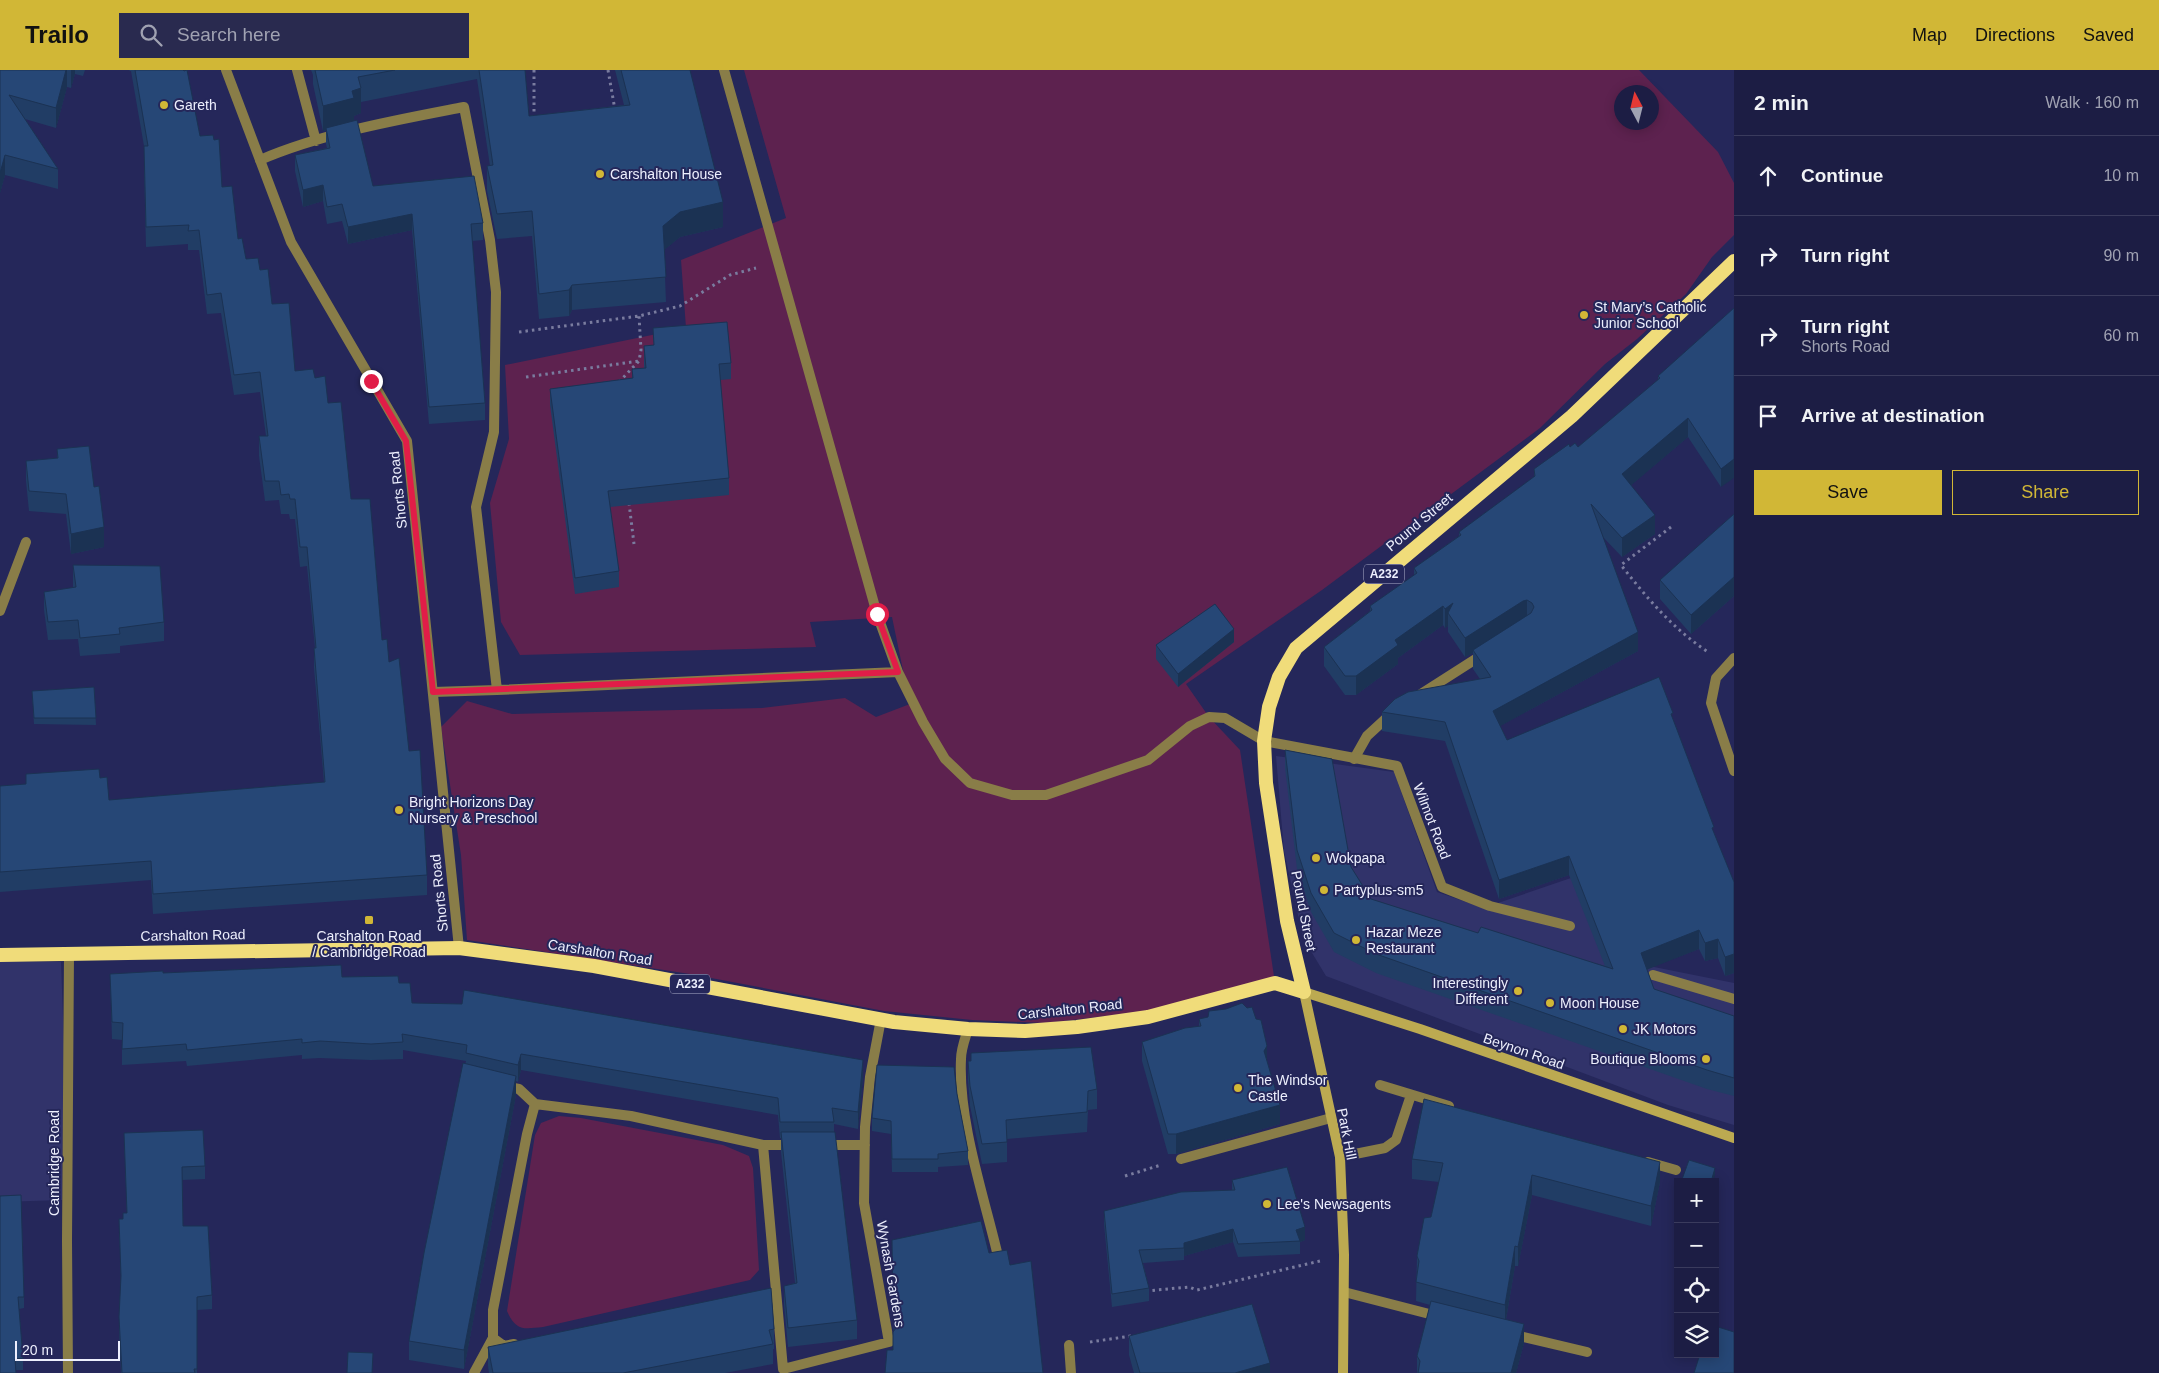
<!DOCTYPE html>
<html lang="en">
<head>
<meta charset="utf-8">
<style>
	:root { --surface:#1c1d44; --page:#292a4f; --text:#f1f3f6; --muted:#a0a2b2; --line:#3a3b5d; --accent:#d1b736 }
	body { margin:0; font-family:Helvetica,sans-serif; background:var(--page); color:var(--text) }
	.controls { position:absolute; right:15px; bottom:15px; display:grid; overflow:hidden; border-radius:0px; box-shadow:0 2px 12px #0003 }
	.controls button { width:45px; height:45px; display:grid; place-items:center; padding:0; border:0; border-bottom:1px solid var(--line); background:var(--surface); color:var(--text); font:25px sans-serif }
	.compass { position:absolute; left:1614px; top:15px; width:45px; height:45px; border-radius:50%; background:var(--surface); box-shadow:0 2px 12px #0003; rotate:353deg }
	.scale { position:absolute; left:15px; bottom:12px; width:105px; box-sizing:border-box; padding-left:5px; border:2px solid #edeffd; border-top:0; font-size:14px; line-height:18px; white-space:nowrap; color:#edeffd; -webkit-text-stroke:4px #25275a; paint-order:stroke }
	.stop { position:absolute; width:15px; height:15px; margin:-11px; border:4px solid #e11d48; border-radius:50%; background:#fff }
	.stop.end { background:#e11d48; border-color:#fff; box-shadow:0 1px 5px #0008 }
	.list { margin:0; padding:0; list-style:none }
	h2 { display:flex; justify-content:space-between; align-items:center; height:65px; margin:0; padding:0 20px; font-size:21px }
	h2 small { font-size:16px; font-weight:400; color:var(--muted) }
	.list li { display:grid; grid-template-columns:32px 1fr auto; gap:15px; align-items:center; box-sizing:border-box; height:80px; padding:0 20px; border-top:1px solid var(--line) }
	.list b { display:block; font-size:19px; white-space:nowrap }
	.list p { margin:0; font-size:16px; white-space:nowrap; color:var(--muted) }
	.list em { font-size:16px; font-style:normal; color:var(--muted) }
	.actions { display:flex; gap:10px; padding:15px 20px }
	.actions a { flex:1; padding:11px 0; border:1px solid var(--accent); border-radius:0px; text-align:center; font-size:18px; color:var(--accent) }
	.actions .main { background:var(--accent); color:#111 }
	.icon { flex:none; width:28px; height:28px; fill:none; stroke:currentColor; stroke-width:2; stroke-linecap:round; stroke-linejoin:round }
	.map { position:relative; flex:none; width:1734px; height:1303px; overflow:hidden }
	header { display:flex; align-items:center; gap:30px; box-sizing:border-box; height:70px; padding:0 25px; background:var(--accent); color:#111 }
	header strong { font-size:24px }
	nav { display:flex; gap:28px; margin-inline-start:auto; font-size:18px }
	.search { width:350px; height:45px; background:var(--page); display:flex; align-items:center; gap:12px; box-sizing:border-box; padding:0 18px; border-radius:0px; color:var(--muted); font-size:19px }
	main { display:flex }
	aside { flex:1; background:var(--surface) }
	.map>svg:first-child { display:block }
	.built { fill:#31336a }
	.green { fill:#5d224f; fill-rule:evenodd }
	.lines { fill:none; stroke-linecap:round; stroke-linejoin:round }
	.path { stroke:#7a7c9f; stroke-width:3; stroke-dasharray:2.5 4; stroke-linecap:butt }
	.service { stroke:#897d48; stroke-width:10 }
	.minor { stroke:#897d48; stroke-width:10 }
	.secondary { stroke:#bcaa51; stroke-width:10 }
	.trunk { stroke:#f0dc7a; stroke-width:14 }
	.wall { fill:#213d65 }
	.shaded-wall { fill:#1b3253 }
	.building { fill:#264776; stroke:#1b3253 }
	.route { stroke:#e11d48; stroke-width:6 }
	.poi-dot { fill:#d1b736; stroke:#25275a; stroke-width:2 }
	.labels { text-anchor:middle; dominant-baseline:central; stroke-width:4; stroke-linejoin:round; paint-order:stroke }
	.shield { fill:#25275a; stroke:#b1b3cc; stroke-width:1 }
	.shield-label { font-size:12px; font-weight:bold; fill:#edeffd }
	.poi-label { font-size:14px; fill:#edeffd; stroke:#25275a; text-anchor:start }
	.street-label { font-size:14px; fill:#edeffd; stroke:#25275a }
</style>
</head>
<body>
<header>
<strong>Trailo</strong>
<div class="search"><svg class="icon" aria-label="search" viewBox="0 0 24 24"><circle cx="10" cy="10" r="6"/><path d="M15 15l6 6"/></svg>Search here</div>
<nav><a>Map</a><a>Directions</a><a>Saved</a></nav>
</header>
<main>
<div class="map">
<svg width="1734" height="1303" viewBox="0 0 1734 1303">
	<rect width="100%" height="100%" fill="#25275a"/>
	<path class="built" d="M1276,686l118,16 43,120 58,20 3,-9 111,-38 35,100 90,18v142l-66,-20 -342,-129 -23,-38 -19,-87z
		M0,892h61l3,83 -2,155 -62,2z"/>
	<path class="green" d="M744,0h895l79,82 16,31v52l-22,22 -26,37 -49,45 -32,25 -65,64 -218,162 -136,94 23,33 31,33 35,233 -115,27 -115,13 -73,-3 -88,-9 -194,-37 -223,-34 -6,-85 -20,-128 26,-26 45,13 250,-6 83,-10 31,19 34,-13 -18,-87 -82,5 6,25 -296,8 -19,-33 -11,-119 19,-64 -4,-74 181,-37 -5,-68 105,-42zM1622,22h30v30h-30z
		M559,1046l22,2 142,27 26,11 4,12 6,102 -9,10 -207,47c-20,2 -27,4 -36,-16l28,-176 6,-12z"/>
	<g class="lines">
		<path class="path" d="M534,0v49
			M608,0l7,40
			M519,262l120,-16 41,-10 50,-31 26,-7
			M526,307l113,-16
			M619,312l20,-21 2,-11 -2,-34
			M629,433l5,41
			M1671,457l-50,38c26,33 52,64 87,87
			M1125,1106l36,-11
			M1146,1221l43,-4 8,3 123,-29
			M1090,1272l41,-6"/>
		<path class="service" d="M297,0l19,71
			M724,0l153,544 21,58 25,50 22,37 25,24 42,12h34l102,-35 42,-34 19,-9 16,1 39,23
			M260,90c63,-27 137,-40 204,-53l26,133 6,52 -2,140 -18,75 21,183 401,-18
			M433,622l64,-2
			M1421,624l61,-39
			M1354,689l13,-23 25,-23
			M1653,905l81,24
			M968,959c-3,10 -7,20 -7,30 -3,61 22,134 36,193
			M1380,1015l69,21
			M504,1016l15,3 16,15 96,12 132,29
			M794,1075h-31l20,224 106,-27 -25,-139 1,-76 5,-50 11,-58
			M823,1075h42
			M1340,1087l45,-9 11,-8 15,-45
			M1181,1089l150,-41
			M1648,1092l28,8
			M1344,1222l97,25
			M1511,1264l76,18
			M493,1268l11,8 10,-2
			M1069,1275l2,28
			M474,1303l19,-35v-28l34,-176 8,-30"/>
		<path class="minor" d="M226,0l65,172 116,199 52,507
			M0,541l26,-69
			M1734,588l-18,20 -5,25 23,68
			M1264,671l133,25 45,121 48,19 80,20
			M68,1303l-1,-132 2,-287"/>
		<path class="secondary" d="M1343,1303l1,-118 -4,-98 -36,-165 116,37 314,109"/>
		<path class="trunk" d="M0,885l459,-7 135,18 300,56 74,7 57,2 52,-4 71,-10 127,-34 29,9
			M1304,922l-17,-71 -21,-138 -2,-42 5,-34 10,-30 17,-29 276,-232 162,-155"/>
	</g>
	<path class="wall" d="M0,0h85l-2,6 -8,-2 -4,14 -4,-1 -11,41 -31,-9 33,50v20l-53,-14 -5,18z
		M129,0h54l17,66 22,51 16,52 8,20 14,11 35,101 20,7 13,25 23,96 31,141 7,22 20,89 18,124v20l-274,19 -2,-34 -151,12v-106l26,-2v-10l74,4 9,22 215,-18 -10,-114v-20h1l-8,-82 -7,1 -5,-48h-5l-1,-5h-8l-2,-14 -14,1 -6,-45v-20h7l-6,-44 -26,3 -13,-82 -14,1 -8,-64h-11v-6l-42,3 -2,-81v-20l-13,-75h-1z
		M311,0h214l4,46 95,-11 -9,-35h75l33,157 -43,10 -16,13 2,52 -94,8 -3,6 -30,3 -7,-83 -35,3 -10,-48v-25h3l-13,-87 -116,23v11l-7,3v5l19,65 110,37v17l-11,1 13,162v17l-56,4 -17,-194 -64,14 -6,-23 -15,3 -4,-23 -20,6 -8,-36v-16l32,-7 -1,-4v-14l-3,1 -10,-47v-9z
		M1734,238l-13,179 -33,-50 -57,48 24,49 -33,23 -20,-21 36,115 -138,75 7,14 166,-19 41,113 20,48v91l-9,3 -7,-18 -13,3 -6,-12 -52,20 7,20 80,27v80l-27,-7 -331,-116 -42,-21 -23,-40 -14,-43 -12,-101v-18l66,117 20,32 107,34 127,33 -36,-91 -70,24 -54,-158 -63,-10v-19l98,-33 -7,-10v-16l-8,4 -17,-25v-6l-3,2 -2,-3 -45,33v6l-42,31h-11l-21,-29v-19l46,-36v-5l44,-31v-7l45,-32v-4l75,-55v-8l36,-22h8l80,-67v-4z
		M653,258l78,35v16l-11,1 9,98v17l-119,12 9,64v16l-44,7 -25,-189v-16l82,-11v-9l12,-1v-22l10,-1z
		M57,379l37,38 10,60 -33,7 -5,-40 -37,-3 -3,-30v-20l31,-3z
		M1734,444v82l-43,38 -31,-35v-19z
		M73,495l91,57v19l-44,5v7l-40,3 -2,-17 -30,1 -4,-30v-18l29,-4z
		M1234,572l-56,45 -22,-28v-14z
		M94,617l2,38 -62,-1 -2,-33z
		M163,903l179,4 57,6 13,20 451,74 -5,52 -24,-5v8l23,188v19l-69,8 -4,-42v-19l11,-3 -14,-131v-14h-1l-2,-23 -257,-45 -3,12 -2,-1v14l-52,274 -55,-9v-19l57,-280 -63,-11v9l-32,1 -51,-2 -18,1v-4l-115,11 -1,-5 -64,4v-25l-10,-1 -2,-65z
		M1199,949l68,41 13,64 -104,30h-8l-26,-93v-19l57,-16z
		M971,983l126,36v20l-9,1 -1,22 -80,7v23l-25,2 -12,-58 -2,-25v-20h3z
		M957,1024l11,57v14l-30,2v5h-46l-1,-38 -19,-3v-13z
		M124,1063l81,33v13l-23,1 1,46 29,69v14l-15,1v63h-76l-2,-42 2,-50 -2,-62h4l4,-6z
		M1412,1089l248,23 -9,44 -119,-31 -14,71h-3l-9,54 18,23 -8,30h-99v-17l13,-51 -14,-4 1,-45 14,-39 8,-35 -27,-3z
		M1232,1110l73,60 -5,2v12l-62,3 -5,-15 -49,14v4l-41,3 6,25v13l-37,6 -8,-83v-13l128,-21z
		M0,1126l24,101v11l-5,1 4,49v12h-7z
		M981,1151l-88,129 1,-19 -1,-5 -1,-86z
		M774,1259v20h-1v15l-48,9h-236l-1,-7v-19z
		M1129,1266l141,37h-136l-5,-18z"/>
	<path class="shaded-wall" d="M66,0h1v17l-11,41v-20z
		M71,0h4v4l-4,14z
		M361,18v25l-7,3v7l-28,5v2l-3,1v-25l29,-15z
		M5,85v20l-5,18v-20z
		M323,115v16l-20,6v-17z
		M723,132v25l-43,10 -17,14v-25l17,-14z
		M412,144v16l-64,14v-17z
		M572,215v25l-3,6v-26z
		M1688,348v19l-66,56v-19z
		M1734,389v19l-13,9v-18z
		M1655,445v19l-33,23v-19z
		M104,457v20l-33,7v-20z
		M1734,507v19l-43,38v-19z
		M1527,530v19l-54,31v3l-8,4v-19l58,-37z
		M1453,533l-5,10v13l-3,2v-19z
		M1443,536v19l-45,33v6l-42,31v-19l39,-36z
		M1234,559v13l-56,45v-13z
		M1638,562v19l-145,79v-19z
		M1569,786v19l-70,24v-19z
		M1699,860v19l-58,23v-19z
		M1718,869v19l-13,3v-18z
		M1734,884v19l-9,3v-19z
		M1267,976v20l-3,-15z
		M521,984v16l-3,12v-17z
		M863,990v17l-5,52v-17z
		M516,1006v19l-52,274v-19z
		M1280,1035v19l-104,30v-20z
		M1660,1092v20l-9,44v-20z
		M1715,1098v7l-2,7h-2z
		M1532,1105v20l-14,71v-19z
		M1305,1157v13l-5,2 -4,-12z
		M1233,1159v13l-49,14v-13z
		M1515,1176v20l-10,59v-20z
		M1524,1254v19l-8,30h-5z
		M1270,1293v10h-35z"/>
	<path class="building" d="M0,0h66l-10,38 -47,-13 49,74 -53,-14 -5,18z
		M135,0h48l1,1 3,-1 13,66 13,-1 1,5 5,-1 3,48 10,-1 6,53 4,-1 4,21 12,-1 2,12 8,-1 4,35 17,-1 6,68 18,-2 2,9 10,-2 3,27 13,-1 10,97h19l12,141 5,-1 2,23 10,-4 10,93 11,-1 7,125 -274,19 -2,-33 -151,11v-86l26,-2v-10l73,-5 1,9 7,-1 2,23 216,-18 -11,-134h2l-9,-101h-7l-5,-48h-5l-1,-5 -8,1 -2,-14h-14l-6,-45h9l-8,-64 -26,3 -13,-82 -14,2 -8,-65 -11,1 1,-6 -43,2 -2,-81h4z
		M315,0h80l-37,7 3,11 -9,3 2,7 -31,8z
		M479,0h46l4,46 101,-11 -9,-35h69l33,132 -43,10 -17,14 3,51 -94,8 -3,5 -30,4 -7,-83 -35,3 -10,-48 6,-1z
		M357,50l16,66 101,-10 9,47 -12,1 14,179 -56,4 -17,-193 -64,13 -6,-23 -15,3 -4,-22 -20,5 -8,-35 35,-7 -4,-20z
		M1734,238v151l-13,10 -33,-51 -66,56 33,41 -33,23 -31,-34 47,128 -145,79 14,29 152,-63 14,36 -2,1 43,113 -2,1 22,54v72l-9,3 -7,-18 -13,4 -6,-13 -58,23 13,36 80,27v62l-27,-8 -331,-116 -42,-21 -23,-40 -14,-43 -12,-100 47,9 19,108 20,32 107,34 3,-6 132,42 -44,-113 -70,24 -54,-158 -63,-10 13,-13 13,-7 83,-15 -18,-27 58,-37 3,-6 -2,-4 -5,-3 -4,1 -58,37 -17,-25 5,-10 -8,6 -2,-3 -48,34 3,5 -42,31h-11l-21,-29 48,-37 -2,-4 47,-33 -3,-5 47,-33 -2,-3 76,-56 -1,-7 35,-25 1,3 5,-4 3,4 82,-69 -2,-2z
		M727,252l4,41 -12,1 10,114 -121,13 11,80 -44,7 -25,-189 83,-11 -1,-9 14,-1 -2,-22 10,-1 -1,-17z
		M89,376l5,41 5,-1 5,41 -33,7 -5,-40 -37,-3 -3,-30 32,-3 -1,-9z
		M1734,444v63l-43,38 -31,-35z
		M73,495l87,1 4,56 -45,6 1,6 -40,4 -2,-18 -30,2 -4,-30 32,-5z
		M1215,534l19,25 -56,45 -22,-29z
		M94,617l2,31h-62l-2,-27z
		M341,895l1,12 56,-1 1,7h11l2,20 50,1 2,-14 399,70 -5,52 -26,-4 2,14h-54l-2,-24 -257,-44 -3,11 -52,-12 1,-8 -65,-11 1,8 -32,2 -51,-3 -18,2v-4l-115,11 -1,-6 -64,5 1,-26 -11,-1 -2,-48 53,-3v2z
		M1242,933l5,5 5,-1 4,12 5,1 6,26 -3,5 16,54 -104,29h-8l-26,-92 43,-14 16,-2 -2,-7 9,-2 1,-6 17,-2z
		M1091,977l6,42 -9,2 -1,21 -81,8 1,22 -25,2 -12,-58 -2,-25h3v-8z
		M463,993l53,13 -52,274 -55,-9 15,-88z
		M877,995l77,2 3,27 11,57 -30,3v5h-46l-1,-38 -19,-3z
		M1424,1029l236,63 -9,44 -119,-31 -14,72 -3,-1 -10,59 -89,-23 3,-21 -2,-5 7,-38 7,-1 12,-54 -31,-4z
		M203,1060l2,36 -23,1 1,59h25l4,69 -15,2v72h-3l1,4h-73l-3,-56 2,-41 -2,-57h4v-6h4l-3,-80z
		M781,1062h54l22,188 -69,8 -4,-42 13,-3z
		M1689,1090l26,8 -4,14h-30z
		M1287,1097l18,60 -9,3 4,11 -62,3 -5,-15 -49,14v5l-45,2 10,38 -37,6 -8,-83 77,-19 54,-2 -3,-10z
		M21,1125l3,102h-6l5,61 -8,1 1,14h-16v-177z
		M981,1151l8,32 18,-3 3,15 21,-4 12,112h-158l2,-23h6v-18l3,-4 -3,-18 -1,-70z
		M771,1218l3,41 -5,1 4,14 -150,29h-130l-5,-26z
		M1431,1231l93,23 -13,49h-93l2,-12 -3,-5z
		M1252,1234l18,59 -35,10h-95l-11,-37z
		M1715,1256l19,6v41h-40l6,-19h15z
		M348,1282l25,1 -1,20h-25z"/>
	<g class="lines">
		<path class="route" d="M371,311l35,60 27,251 465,-20 -21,-58"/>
	</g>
	<g class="poi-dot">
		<circle cx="164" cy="35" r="5"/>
		<circle cx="600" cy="104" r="5"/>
		<circle cx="1584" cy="245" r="5"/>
		<circle cx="399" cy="740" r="5"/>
		<circle cx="1316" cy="788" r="5"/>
		<circle cx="1324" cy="820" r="5"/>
		<rect x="364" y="845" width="10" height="10" rx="2.5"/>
		<circle cx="1356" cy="870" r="5"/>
		<circle cx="1518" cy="921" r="5"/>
		<circle cx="1550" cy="933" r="5"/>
		<circle cx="1623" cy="959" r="5"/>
		<circle cx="1706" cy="989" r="5"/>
		<circle cx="1238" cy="1018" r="5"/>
		<circle cx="1267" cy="1134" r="5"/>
	</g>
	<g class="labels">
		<g class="shield">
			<rect x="1364" y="494.5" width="40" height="19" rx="4"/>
			<rect x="670" y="904.5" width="40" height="19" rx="4"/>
		</g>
		<g class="shield-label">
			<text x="1384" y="504">A232</text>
			<text x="690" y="914">A232</text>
		</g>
		<g class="poi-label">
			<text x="174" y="35">Gareth</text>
			<text x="610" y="104">Carshalton House</text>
			<text x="1594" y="237">St Mary’s Catholic<tspan x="1594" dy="16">Junior School</tspan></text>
			<text x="409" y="732">Bright Horizons Day<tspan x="409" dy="16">Nursery &amp; Preschool</tspan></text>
			<text x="1326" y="788">Wokpapa</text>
			<text x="1334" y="820">Partyplus-sm5</text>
			<text x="1366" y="862">Hazar Meze<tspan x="1366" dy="16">Restaurant</tspan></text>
			<text x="369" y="866" text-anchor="middle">Carshalton Road<tspan x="369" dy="16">/ Cambridge Road</tspan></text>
			<text x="1508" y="913" text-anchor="end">Interestingly<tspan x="1508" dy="16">Different</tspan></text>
			<text x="1560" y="933">Moon House</text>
			<text x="1633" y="959">JK Motors</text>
			<text x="1696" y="989" text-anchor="end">Boutique Blooms</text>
			<text x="1248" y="1010">The Windsor<tspan x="1248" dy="16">Castle</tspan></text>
			<text x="1277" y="1134">Lee's Newsagents</text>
		</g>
		<g class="street-label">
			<text transform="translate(398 420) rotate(-96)">Shorts Road</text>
			<text transform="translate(1419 452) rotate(-40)">Pound Street</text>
			<text transform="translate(1432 751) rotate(69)">Wilmot Road</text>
			<text transform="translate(439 823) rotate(-96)">Shorts Road</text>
			<text transform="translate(1304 841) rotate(79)">Pound Street</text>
			<text transform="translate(193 865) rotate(-1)">Carshalton Road</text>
			<text transform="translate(600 882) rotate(9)">Carshalton Road</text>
			<text transform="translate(1070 939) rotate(-6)">Carshalton Road</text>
			<text transform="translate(1524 981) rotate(19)">Beynon Road</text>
			<text transform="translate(1347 1064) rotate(79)">Park Hill</text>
			<text transform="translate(54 1093) rotate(-90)">Cambridge Road</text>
			<text transform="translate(891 1204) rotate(80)">Wynash Gardens</text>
		</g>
	</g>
</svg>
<div class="controls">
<button>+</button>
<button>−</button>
<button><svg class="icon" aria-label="locate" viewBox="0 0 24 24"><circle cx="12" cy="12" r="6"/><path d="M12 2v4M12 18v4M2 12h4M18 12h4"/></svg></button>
<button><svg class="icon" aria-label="layers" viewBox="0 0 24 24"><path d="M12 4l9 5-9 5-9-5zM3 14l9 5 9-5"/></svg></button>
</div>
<svg class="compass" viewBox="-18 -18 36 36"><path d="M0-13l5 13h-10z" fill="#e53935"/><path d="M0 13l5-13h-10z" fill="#a0a2b2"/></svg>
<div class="scale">20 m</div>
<div class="stop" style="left:877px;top:544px"></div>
<div class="stop end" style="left:371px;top:311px"></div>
</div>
<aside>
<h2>2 min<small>Walk · 160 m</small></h2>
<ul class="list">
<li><svg class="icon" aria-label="ahead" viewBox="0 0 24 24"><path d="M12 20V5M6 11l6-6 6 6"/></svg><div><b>Continue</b></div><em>10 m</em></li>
<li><svg class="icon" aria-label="right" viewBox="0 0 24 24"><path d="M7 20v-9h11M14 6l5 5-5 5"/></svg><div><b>Turn right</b></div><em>90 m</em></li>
<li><svg class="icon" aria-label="right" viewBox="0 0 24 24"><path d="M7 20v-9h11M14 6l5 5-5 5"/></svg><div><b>Turn right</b><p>Shorts Road</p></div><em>60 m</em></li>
<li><svg class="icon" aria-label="arrive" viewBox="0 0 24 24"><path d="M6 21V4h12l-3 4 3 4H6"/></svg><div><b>Arrive at destination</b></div></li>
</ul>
<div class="actions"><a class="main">Save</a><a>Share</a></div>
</aside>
</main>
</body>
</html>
